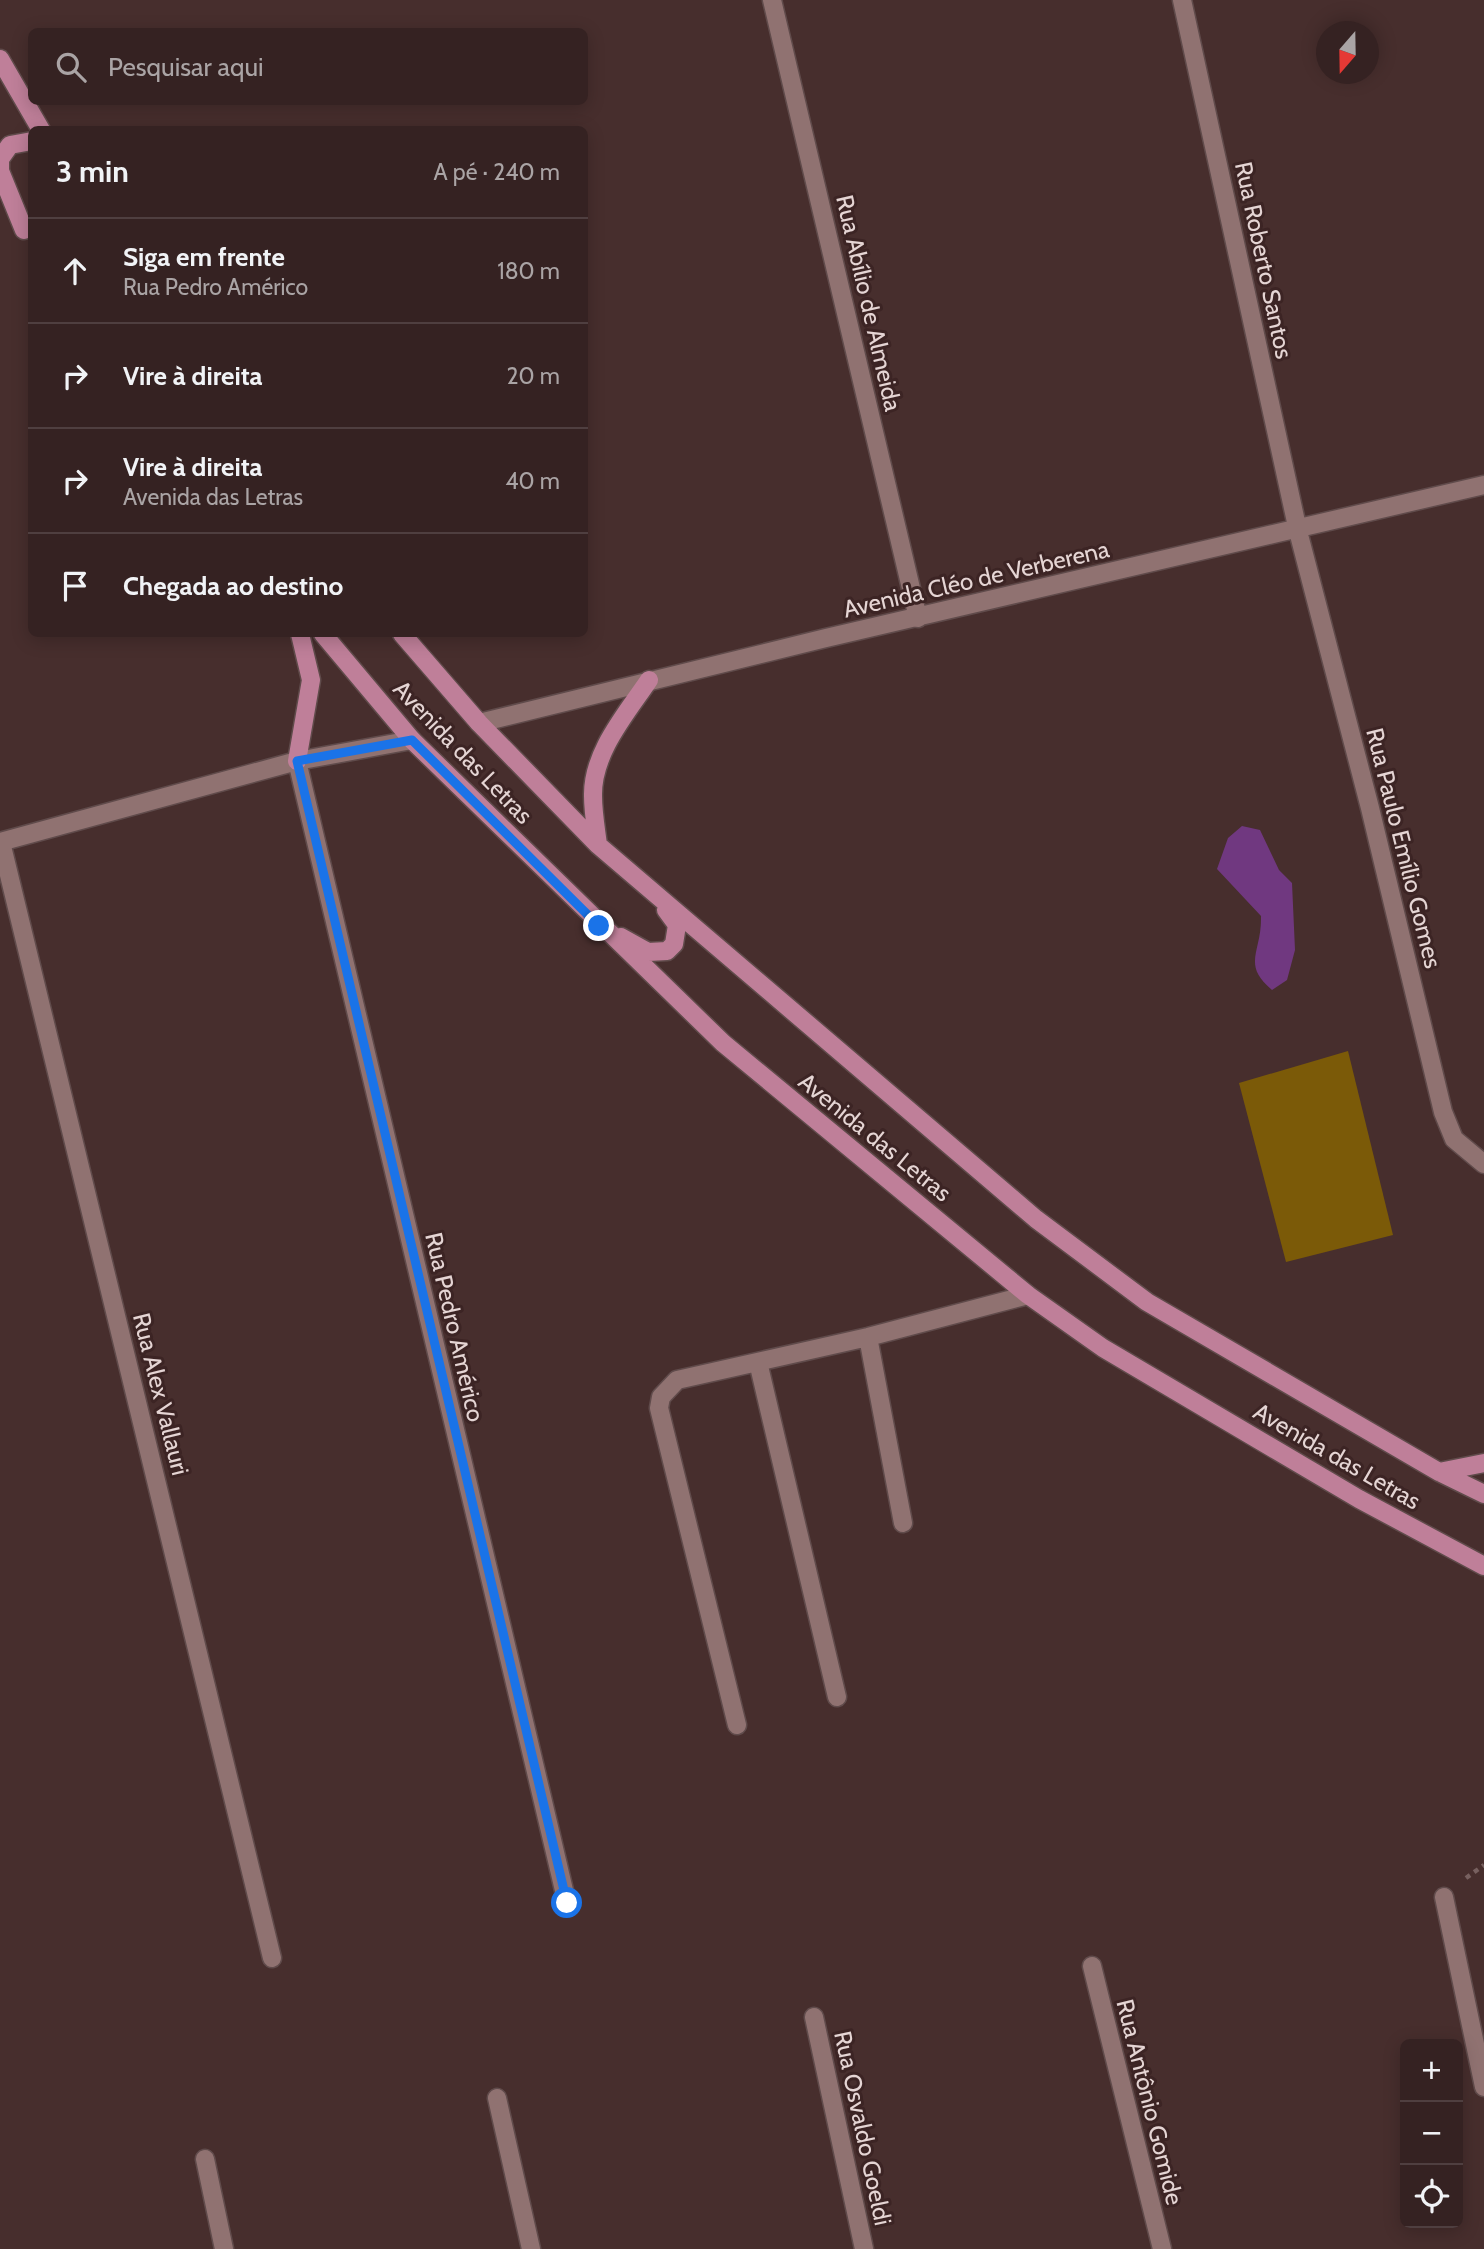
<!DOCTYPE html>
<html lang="pt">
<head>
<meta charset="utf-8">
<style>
	:root { --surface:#352222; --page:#3d2a2a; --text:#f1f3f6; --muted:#aaa4a5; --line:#4f3f40 }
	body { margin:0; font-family:Cabin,sans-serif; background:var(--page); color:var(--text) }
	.controls { position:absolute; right:21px; bottom:21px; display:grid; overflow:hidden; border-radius:10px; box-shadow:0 4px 18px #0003 }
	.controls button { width:63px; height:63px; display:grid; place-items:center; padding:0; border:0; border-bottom:2px solid var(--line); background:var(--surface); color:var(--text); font:35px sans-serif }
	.compass { position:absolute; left:1316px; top:21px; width:63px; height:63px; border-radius:50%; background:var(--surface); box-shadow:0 4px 18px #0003; rotate:200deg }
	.stop { position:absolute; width:21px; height:21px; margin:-16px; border:5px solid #1a73e8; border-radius:50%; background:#fff }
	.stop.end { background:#1a73e8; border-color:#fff; box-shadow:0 2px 7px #0008 }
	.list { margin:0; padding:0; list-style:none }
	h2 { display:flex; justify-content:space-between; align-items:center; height:91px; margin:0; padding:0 28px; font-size:30px }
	h2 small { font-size:23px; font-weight:400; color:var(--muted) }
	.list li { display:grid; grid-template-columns:46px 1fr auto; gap:21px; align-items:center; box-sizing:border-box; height:105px; padding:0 28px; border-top:2px solid var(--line) }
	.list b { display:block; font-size:26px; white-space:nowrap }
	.list p { margin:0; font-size:23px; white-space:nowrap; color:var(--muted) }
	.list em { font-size:23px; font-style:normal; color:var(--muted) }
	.icon { flex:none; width:38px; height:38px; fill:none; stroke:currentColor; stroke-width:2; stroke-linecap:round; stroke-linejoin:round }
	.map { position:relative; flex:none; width:1484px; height:2249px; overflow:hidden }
	.search { position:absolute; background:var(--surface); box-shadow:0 4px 18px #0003; left:28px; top:28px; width:560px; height:77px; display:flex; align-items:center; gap:18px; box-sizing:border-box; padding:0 24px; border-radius:10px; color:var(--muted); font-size:26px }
	.panel { position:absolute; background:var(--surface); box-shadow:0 4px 18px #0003; left:28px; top:126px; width:560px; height:511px; border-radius:10px }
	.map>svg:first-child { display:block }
	.green { fill:#7b5a08 }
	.water { fill:#703880 }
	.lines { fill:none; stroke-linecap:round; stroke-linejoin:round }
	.minor-casing { stroke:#604b4b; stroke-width:21 }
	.major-casing { stroke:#604b4b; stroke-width:21 }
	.path { stroke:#77605f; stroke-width:4.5; stroke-dasharray:5 5; stroke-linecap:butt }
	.minor { stroke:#907271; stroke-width:18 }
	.major { stroke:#bf7f99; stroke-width:18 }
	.route { stroke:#1a73e8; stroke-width:9 }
	.labels { text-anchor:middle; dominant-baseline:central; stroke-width:6; stroke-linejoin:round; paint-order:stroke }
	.street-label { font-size:24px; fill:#e5d5d4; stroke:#3c2424 }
</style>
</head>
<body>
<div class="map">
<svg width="1484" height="2249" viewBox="0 0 1484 2249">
	<rect width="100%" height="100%" fill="#472e2d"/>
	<path class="green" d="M1348,1051l45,184 -107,27 -47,-179z"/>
	<path class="water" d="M1242,826l18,4 19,40 13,13 3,67 -8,30 -15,10c-31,-26 -10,-37 -11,-74l-44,-47 11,-31z"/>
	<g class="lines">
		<defs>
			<path id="minor" d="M772,0l146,618
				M1182,0l116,531 72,277 73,304 11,27 30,25
				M479,723l347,-85 658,-153
				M297,761l270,1142
				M0,842l297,-81 115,-21
				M1,842l271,1116
				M868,1337l35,186
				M758,1362l79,335
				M737,1725l-78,-317 2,-11 16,-17 191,-43 160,-42
				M1444,1897l40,190
				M1092,1966l70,283
				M814,2017l50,232
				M497,2098l34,151
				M205,2159l19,90"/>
			<path id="major" d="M0,59l41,71
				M0,169v-10l10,-14 22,-4
				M0,171l24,59
				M323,634l89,106 311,303 305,252 75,53 256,151 125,67
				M402,634l77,89 119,122 438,374 111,83 292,170 45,22
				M297,761l14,-81 -11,-46
				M598,845c-2,-16 -5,-33 -5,-49 -1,-43 33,-82 56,-116
				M621,937l27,15 19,-1 7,-7 3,-19 -11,-15
				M1439,1472l45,-9"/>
		</defs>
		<use href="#minor" class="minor-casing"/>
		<use href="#major" class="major-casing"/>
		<path class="path" d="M1466,1878l18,-13"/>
		<use href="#minor" class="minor"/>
		<use href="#major" class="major"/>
	</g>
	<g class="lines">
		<path class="route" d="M567,1903l-270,-1142 115,-21 187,186"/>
	</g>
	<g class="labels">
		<g class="street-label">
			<text transform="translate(1264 260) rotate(78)">Rua Roberto Santos</text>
			<text transform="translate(869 303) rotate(77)">Rua Abílio de Almeida</text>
			<text transform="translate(976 579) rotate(-13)">Avenida Cléo de Verberena</text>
			<text transform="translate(463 752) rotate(46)">Avenida das Letras</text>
			<text transform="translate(1404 848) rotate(76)">Rua Paulo Emílio Gomes</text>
			<text transform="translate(875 1137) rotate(39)">Avenida das Letras</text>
			<text transform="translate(455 1327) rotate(77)">Rua Pedro Américo</text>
			<text transform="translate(161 1394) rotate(76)">Rua Alex Vallauri</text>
			<text transform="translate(1337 1456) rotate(30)">Avenida das Letras</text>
			<text transform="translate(1150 2102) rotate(76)">Rua Antônio Gomide</text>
			<text transform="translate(863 2128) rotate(78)">Rua Osvaldo Goeldi</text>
		</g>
	</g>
</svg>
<div class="controls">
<button>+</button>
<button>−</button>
<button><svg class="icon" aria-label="locate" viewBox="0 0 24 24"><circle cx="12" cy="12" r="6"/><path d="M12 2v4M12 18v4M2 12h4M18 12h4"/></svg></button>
</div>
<svg class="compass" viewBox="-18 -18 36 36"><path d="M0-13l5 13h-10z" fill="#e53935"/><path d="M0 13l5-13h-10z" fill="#aaa4a5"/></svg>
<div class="stop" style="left:567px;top:1903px"></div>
<div class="stop end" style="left:599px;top:926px"></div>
<div class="search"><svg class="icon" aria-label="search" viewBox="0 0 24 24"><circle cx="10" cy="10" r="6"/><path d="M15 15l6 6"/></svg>Pesquisar aqui</div>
<section class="panel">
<h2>3 min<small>A pé · 240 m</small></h2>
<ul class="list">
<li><svg class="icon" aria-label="ahead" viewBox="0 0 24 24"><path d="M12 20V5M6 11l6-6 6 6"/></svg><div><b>Siga em frente</b><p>Rua Pedro Américo</p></div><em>180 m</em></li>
<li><svg class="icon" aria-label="right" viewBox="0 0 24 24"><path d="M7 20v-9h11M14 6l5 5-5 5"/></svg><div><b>Vire à direita</b></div><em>20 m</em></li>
<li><svg class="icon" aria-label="right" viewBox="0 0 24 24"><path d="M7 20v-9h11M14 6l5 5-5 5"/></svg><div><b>Vire à direita</b><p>Avenida das Letras</p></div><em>40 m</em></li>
<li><svg class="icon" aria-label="arrive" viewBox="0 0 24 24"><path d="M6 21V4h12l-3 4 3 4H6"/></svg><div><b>Chegada ao destino</b></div></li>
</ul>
</section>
</div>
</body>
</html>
